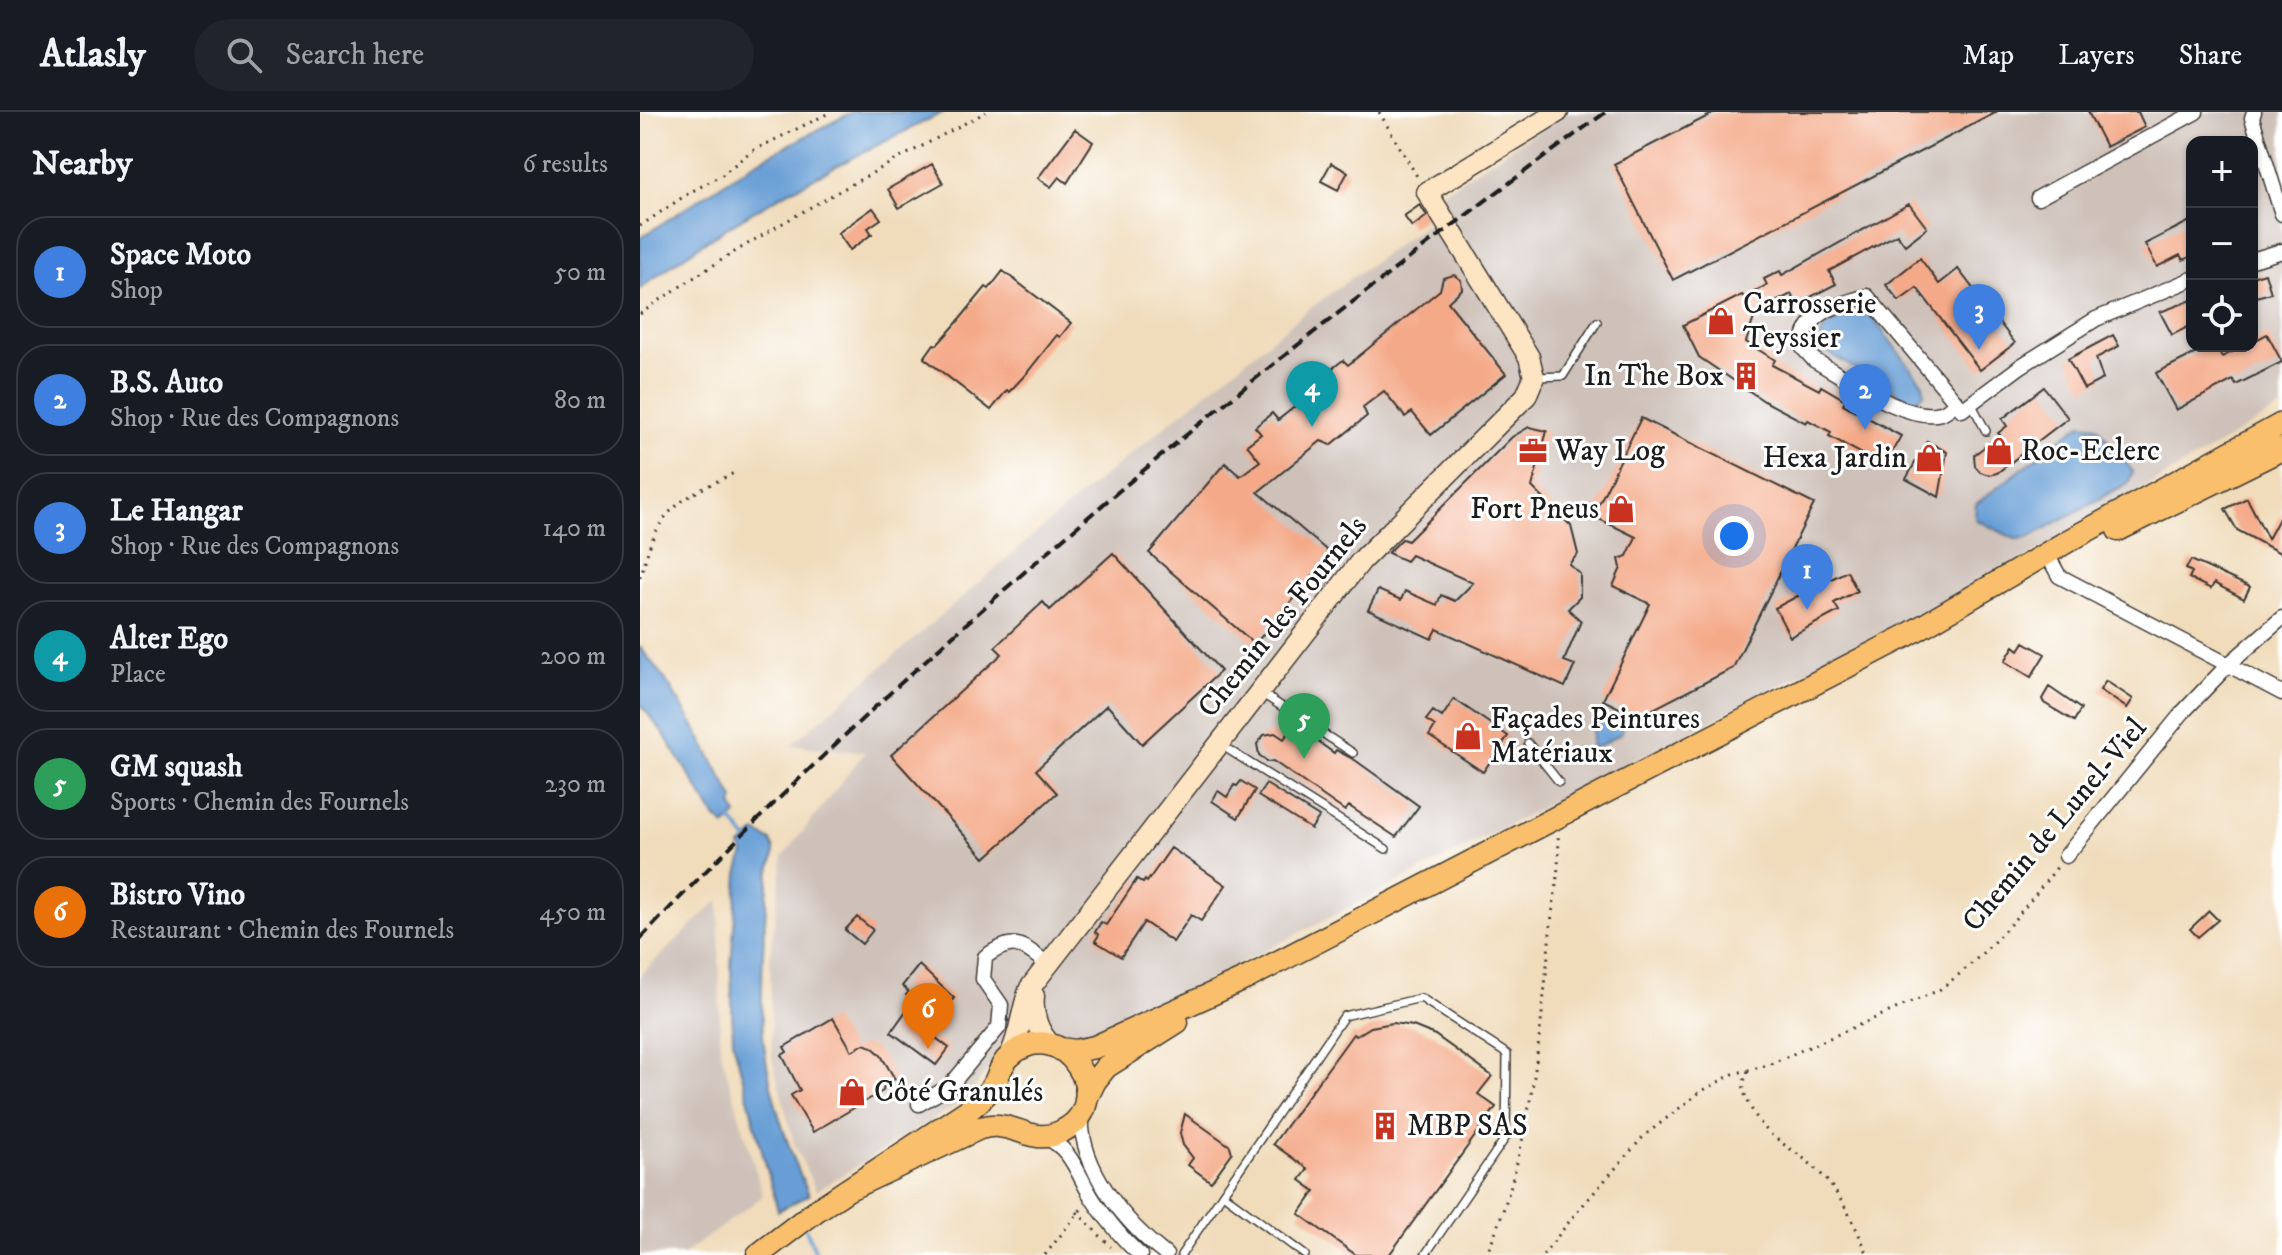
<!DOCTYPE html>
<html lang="en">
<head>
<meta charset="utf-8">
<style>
	:root { --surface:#171b24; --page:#20242c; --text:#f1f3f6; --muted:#9ea1a6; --line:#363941; --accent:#2563eb }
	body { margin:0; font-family:"IM FELL DW Pica",serif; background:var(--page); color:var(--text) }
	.controls { position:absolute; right:24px; top:24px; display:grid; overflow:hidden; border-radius:16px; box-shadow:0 2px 6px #0004 }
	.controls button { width:72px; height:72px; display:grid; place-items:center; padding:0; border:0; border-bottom:2px solid var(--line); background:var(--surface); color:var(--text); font:40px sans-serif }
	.you { position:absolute; left:1094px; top:424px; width:28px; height:28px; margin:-20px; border:6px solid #fff; border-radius:50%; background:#1a73e8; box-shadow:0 0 0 12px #1a73e833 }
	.badge { display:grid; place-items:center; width:52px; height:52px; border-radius:50%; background:var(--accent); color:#fff; font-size:26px; font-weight:700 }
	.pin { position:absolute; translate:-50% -66px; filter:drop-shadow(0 2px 4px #0008) }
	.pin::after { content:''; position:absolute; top:42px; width:28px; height:24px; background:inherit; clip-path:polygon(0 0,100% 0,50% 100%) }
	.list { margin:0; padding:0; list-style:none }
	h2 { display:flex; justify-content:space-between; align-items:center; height:104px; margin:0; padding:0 32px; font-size:34px }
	h2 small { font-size:26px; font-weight:400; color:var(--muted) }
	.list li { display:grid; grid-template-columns:52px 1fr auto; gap:24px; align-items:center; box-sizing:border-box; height:112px; margin:0 16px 16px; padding:0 16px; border:2px solid var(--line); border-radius:32px }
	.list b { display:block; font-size:30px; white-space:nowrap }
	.list p { margin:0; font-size:26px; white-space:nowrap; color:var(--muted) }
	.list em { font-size:26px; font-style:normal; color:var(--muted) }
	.icon { flex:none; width:44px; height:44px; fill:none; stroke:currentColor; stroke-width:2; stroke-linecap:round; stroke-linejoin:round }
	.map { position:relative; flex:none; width:1642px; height:1143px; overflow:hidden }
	header { display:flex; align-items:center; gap:48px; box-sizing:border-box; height:112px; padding:0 40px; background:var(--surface); border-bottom:2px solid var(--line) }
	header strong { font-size:38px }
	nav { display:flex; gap:44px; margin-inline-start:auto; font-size:28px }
	.search { width:560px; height:72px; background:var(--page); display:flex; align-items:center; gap:20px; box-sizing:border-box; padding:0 28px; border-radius:44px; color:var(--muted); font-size:30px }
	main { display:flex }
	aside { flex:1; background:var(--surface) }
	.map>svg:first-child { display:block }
	.industrial { fill:#cec1b9; fill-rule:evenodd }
	.water { fill:#679ed5; stroke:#425d78; stroke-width:2 }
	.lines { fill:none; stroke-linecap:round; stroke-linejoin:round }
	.stream { stroke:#679ed5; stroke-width:4 }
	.building { fill:#f4aa89 }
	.lane-casing { stroke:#3c3934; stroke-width:10 }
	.street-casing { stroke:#3c3934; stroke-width:17 }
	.secondary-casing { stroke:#3c3934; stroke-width:23 }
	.primary-casing { stroke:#3c3934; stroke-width:25 }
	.path { stroke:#3c3934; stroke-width:3; stroke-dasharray:2 6; stroke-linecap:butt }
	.lane { stroke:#fff; stroke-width:7 }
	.street { stroke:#fff; stroke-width:14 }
	.secondary { stroke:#fde5c4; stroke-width:20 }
	.primary { stroke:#f9bf6c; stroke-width:22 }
	.rail { stroke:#1c1c1c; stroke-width:4; stroke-dasharray:12 6; stroke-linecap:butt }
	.labels { text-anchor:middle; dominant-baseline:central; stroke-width:6; stroke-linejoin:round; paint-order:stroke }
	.poi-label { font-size:30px; fill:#1c1c1c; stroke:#fff; text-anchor:start }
	.street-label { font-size:30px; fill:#1c1c1c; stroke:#fff }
</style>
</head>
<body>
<header>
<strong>Atlasly</strong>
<div class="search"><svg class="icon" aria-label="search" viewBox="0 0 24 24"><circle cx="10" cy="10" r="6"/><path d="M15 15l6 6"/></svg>Search here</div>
<nav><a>Map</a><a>Layers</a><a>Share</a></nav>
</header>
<main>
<aside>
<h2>Nearby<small>6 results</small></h2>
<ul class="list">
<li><span class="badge" style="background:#3f7fe0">1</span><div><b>Space Moto</b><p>Shop</p></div><em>50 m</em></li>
<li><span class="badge" style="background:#3f7fe0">2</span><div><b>B.S. Auto</b><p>Shop · Rue des Compagnons</p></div><em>80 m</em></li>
<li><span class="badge" style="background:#3f7fe0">3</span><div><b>Le Hangar</b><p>Shop · Rue des Compagnons</p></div><em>140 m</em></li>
<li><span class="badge" style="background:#0f9aa8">4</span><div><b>Alter Ego</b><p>Place</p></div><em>200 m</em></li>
<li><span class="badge" style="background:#2e9e5b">5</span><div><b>GM squash</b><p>Sports · Chemin des Fournels</p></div><em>230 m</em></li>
<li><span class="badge" style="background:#e8710a">6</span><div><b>Bistro Vino</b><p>Restaurant · Chemin des Fournels</p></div><em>450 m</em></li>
</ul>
</aside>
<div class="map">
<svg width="1642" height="1143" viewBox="0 0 1642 1143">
	<rect width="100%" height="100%" fill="#fff"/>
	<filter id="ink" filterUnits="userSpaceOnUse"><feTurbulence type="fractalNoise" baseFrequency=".0125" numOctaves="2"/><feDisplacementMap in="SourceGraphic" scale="16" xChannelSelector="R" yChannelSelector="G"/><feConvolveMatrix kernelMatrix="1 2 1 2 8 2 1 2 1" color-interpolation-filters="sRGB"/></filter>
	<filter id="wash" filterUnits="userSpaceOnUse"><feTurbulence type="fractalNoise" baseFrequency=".006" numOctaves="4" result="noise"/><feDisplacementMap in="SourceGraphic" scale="32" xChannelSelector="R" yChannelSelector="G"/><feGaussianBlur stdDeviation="1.8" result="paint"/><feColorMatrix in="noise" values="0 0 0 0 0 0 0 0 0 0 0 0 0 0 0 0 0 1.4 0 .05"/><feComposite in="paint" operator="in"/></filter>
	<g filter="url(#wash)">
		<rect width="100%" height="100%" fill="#f0dcbb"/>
		<path class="industrial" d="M927,0h715v295l-259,153 -933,481 -20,2 -20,-12 -46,13 -36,54 -152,93 -22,-48 -22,-85 -2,-103 13,-98 82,-105 -74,-7 286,-247 232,-189 128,-93 2,-22zM1552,30h60v204h-60z
			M79,788l1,149 43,147 -80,59h-43v-280z"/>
		<path class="water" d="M212,0h92c-106,53 -211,103 -304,177v-51l114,-75z
			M1220,199l11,5 52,68 1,9c-5,7 -9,8 -17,5l-86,-49 -2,-10 7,-13z
			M1441,312l16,2 36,46 -5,11 -100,55 -13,1 -40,-20 1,-15z
			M0,535l25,32 25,40 44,80 -2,6 5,10 -12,11 -9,-8 -53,-85 -23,-29z
			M960,603l21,12 1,6 -27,15 -4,-3 3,-27z
			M116,720l15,9c7,13 0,21 -2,35 -5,47 -8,94 -7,142 2,62 22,121 47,177l-31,16 -45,-170 -2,-76 7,-91 6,-21 -4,-6z"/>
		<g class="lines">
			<path class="stream" d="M89,705l20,25
				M166,1117l11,26"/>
		</g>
		<g id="blocks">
			<path class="building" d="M1076,0h281l-324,168 -59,-116z
				M1448,0h50l7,15 -39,20z
				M435,17l18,13 -26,41 -8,-6 -8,10 -13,-9z
				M691,51l17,9 -10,18 -17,-9z
				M292,52l11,19 -44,25 -11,-19z
				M1269,92l18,24 -22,17 -8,-11 -68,37 7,13 -39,20 -6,-10 -25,13 2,3 -14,8 -8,24 29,18 -3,5 47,25 2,-4 24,14 -2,4 58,32 -17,30 -55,-30 2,-4 -23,-12 -2,3 -42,-22 -65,-44 -16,-32 59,-30 2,2 23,-12 -3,-6 16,-8 2,4z
				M780,93l7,11 -15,11 -8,-11z
				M233,96l8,11 -13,9 4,6 -22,16 -12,-17z
				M1552,108v36l-9,4 -3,-5 -23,12 -12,-23z
				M1280,146l19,26 19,-15 57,74 -35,27 -63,-82 -18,13 -13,-16z
				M363,159l68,52 -11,14 -3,-2 -31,39 -17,18 -2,-2 -16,20 -67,-52 10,-14 3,1 18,-20 31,-38 3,2z
				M1625,161l6,20 -19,5v-21z
				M814,163l7,5 1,9 -14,13 58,72 -75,61 -19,-23 -7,5 -21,-26 -21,16 4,9 -36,29 -10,-4 -63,51 73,62 -76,90 -106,-91 76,-90 15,13 20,-15 -13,-16 14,-11 -6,-7 17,-14 6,7 34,-27 -6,-6 16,-13 2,1 19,-15 5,5 92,-75 3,-12z
				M1552,188v25l-20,10 -12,-23z
				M1627,222l15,28 -46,23 -3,-5 -57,30 -20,-37 54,-27h5l7,11 22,-11h8v-4z
				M1473,223l6,11 -23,12 7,21 -19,10 -16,-30z
				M1404,275l24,31 -71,55 -8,2 -9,-3 -5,-6 -1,-11 26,-20 -2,-2 9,-7 -5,-7z
				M1001,306l173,86 -81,164 -95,49 -35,-17 47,-96 -37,-18 8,-18 -2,-9 8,-3 9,-19 -43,-21z
				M889,315l18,4 -15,56 39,39 7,28 -9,10 11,10v23l-12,12 13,12 -17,40 11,4 -10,22 -128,-58 -5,10 -64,-29 10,-20 23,10 4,-9 32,14 4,-10 14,6 18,-18 -62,-28 -5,6 -18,-8 14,-14 6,2 104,-104z
				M1287,329l20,11 -8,45 -33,-18z
				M1607,386l21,41 14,-26v41l-45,-24 -12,-21z
				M473,441l108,118 -79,73 -35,-39 -71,65 21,23 -72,65 -94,-103 111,-101 -7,-7 48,-45 7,8z
				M1551,448l59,27 -6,12 -30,-16 -3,6 -22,-11 3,-6 -6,-3z
				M1207,459l10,20 -23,12 5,8 -49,26 -15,-29 38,-20 -5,-10 11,-5 4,10z
				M1384,530l21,12 -14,23 -26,-16 9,-15 5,4z
				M1466,569l27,18 -6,9 -27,-18z
				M1409,575l32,22 -7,12 -30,-18 -2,-4z
				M814,587l54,37 -25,36 -54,-36 6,-10 -9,-6 7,-9 9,6z
				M654,613l40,28 2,-3 19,10 64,46 -23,31 -47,-31 -4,5 -72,-50 -5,1 -9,-7 -2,-11 7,-9 11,-2 9,6z
				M601,669l14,9 -17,28 -26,-17 6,-10 9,6 7,-12 3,1z
				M626,672l53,33 -8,12 -53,-33z
				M531,736l55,37 -25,36 -10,-6 -18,27 -29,-20 -23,35 -26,-16 4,-6 -4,-3 6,-10 5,3 31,-46 6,4 2,-3 2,2z
				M1569,799l9,9 -20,17 -8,-8z
				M217,805l16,13 -11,14 -17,-14z
				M279,853l35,33 -27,33 22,17 -13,17 -45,-33 22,-31 -7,-6 3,-3 -7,-6z
				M193,906l19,33 12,-7 8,3 8,7 15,25 -11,5 -1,7 -70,41 -22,-37 9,-5 -18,-35 5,-3 -3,-5z
				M753,911l20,3 22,9 57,41 -14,18 18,13 -107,148h-33l-57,-41 16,-23 -15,-11 8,-11 -35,-25 80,-110 3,2 15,-9z
				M545,1002l45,32 2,7 -21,29 -23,-17 5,-7 -10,-13 -3,-12z"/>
		</g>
	</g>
	<g filter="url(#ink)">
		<use href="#blocks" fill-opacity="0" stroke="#3c3934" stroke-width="2"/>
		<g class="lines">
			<defs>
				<path id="lane" d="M896,265l27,-1 34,-54
					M1331,291l15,28
					M621,581l92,60
					M888,631l31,39
					M581,633l165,104
					M583,1082l82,61
					M541,1143l163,-239 77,-18 86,56 -1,83 -81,118"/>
				<path id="street" d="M1614,0l-2,6 30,96
					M1398,86l158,-86
					M1612,148l30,-9
					M1316,290c-4,4 -10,10 -15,11 -35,10 -96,-36 -127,-53l-11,-12c-1,-34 36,-44 64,-52l89,106 6,8 59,-44 75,-47 96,-40
					M1413,453l6,11 223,117
					M1426,744l117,-144 45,-47 54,-47
					M279,992l31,-18 49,-59 2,-22 -18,-26 2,-22c31,-22 36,-12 64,8
					M442,1000c-5,54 44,112 84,143
					M404,1025c29,11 34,40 50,64 14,20 28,38 46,54"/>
				<path id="secondary" d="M394,884c-2,18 4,37 18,50
					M370,943c11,-22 11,-45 20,-67l331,-427 165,-165 8,-19 -5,-20 -102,-165 131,-80"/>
				<path id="primary" d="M1478,418l164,-81
					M421,937l14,2 20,-4 154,-70 657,-341 162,-95 214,-117
					M446,987l9,-18 11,-14 71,-45
					M118,1143l59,-45 153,-101c10,-8 19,-16 25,-27 5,-10 7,-19 15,-26 52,-47 114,50 48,77 -23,10 -39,-6 -60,-7 -6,-1 -13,1 -18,2l-133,62"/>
			</defs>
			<use href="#lane" class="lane-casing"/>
			<use href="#street" class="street-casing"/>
			<use href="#secondary" class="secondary-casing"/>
			<use href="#primary" class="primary-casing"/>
			<path class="path" d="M739,0l39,66
				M0,114l49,-33 33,-18 28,-23 81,-40
				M0,202c109,-77 228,-139 346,-202
				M0,465c5,-14 8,-30 15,-43 14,-33 51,-47 81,-62
				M1108,959c-7,14 -5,21 2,35 19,38 45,40 71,68 21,22 35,53 47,81
				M437,1100l34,35
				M405,1143l37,-47
				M846,1143c44,-101 54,-214 64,-323 3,-31 11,-66 8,-97
				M903,1143l33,-42 68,-77 56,-44 33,-18 35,-9 171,-75c48,-35 83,-78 119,-124"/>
			<use href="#lane" class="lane"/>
			<use href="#street" class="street"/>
			<use href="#secondary" class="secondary"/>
			<use href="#primary" class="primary"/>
			<path class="rail" d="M0,827c293,-307 622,-578 966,-827"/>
		</g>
	</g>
	<defs>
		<symbol id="shop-bare" viewBox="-9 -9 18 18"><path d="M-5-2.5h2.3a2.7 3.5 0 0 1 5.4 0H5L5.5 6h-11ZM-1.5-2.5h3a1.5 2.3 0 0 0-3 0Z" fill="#c8321e" stroke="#fff" stroke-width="2.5" paint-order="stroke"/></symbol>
		<symbol id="building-bare" viewBox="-9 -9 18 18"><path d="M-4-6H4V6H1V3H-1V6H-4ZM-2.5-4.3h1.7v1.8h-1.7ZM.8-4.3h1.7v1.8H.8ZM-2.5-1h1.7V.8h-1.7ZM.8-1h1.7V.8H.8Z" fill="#c8321e" stroke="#fff" stroke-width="2.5" paint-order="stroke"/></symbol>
		<symbol id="office-bare" viewBox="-9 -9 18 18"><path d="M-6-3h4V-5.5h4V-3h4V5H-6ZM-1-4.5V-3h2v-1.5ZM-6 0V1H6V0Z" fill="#c8321e" stroke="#fff" stroke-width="2.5" paint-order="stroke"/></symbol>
	</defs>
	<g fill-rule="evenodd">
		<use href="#shop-bare" x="1061" y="189" width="40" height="40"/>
		<use href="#building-bare" x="1086" y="244" width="40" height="40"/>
		<use href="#office-bare" x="873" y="319" width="40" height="40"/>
		<use href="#shop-bare" x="1339" y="319" width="40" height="40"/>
		<use href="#shop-bare" x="1269" y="326" width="40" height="40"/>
		<use href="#shop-bare" x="961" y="377" width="40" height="40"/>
		<use href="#shop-bare" x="808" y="604" width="40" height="40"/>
		<use href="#shop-bare" x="192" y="960" width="40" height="40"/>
		<use href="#building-bare" x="725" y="994" width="40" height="40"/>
	</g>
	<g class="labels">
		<g class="poi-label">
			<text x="1103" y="192">Carrosserie<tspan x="1103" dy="34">Teyssier</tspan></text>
			<text x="1084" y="264" text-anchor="end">In The Box</text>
			<text x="915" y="339">Way Log</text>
			<text x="1381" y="339">Roc-Eclerc</text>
			<text x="1267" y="346" text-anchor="end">Hexa Jardin</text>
			<text x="959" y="397" text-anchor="end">Fort Pneus</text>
			<text x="850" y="607">Façades Peintures<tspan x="850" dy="34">Matériaux</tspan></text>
			<text x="234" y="980">Côté Granulés</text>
			<text x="767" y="1014">MBP SAS</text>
		</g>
		<g class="street-label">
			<text transform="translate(643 505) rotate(-51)">Chemin des Fournels</text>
			<text transform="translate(1415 713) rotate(-50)">Chemin de Lunel-Viel</text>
		</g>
	</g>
</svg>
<div class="controls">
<button>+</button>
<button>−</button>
<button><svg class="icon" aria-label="locate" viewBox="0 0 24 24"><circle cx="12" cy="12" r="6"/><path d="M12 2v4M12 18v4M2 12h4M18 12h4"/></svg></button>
</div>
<div class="you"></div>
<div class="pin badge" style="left:1167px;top:498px;background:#3f7fe0">1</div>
<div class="pin badge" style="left:1225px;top:318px;background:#3f7fe0">2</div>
<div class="pin badge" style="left:1339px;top:238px;background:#3f7fe0">3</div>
<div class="pin badge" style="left:672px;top:315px;background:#0f9aa8">4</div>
<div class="pin badge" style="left:664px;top:647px;background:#2e9e5b">5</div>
<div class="pin badge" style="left:288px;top:937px;background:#e8710a">6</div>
</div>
</main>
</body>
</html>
